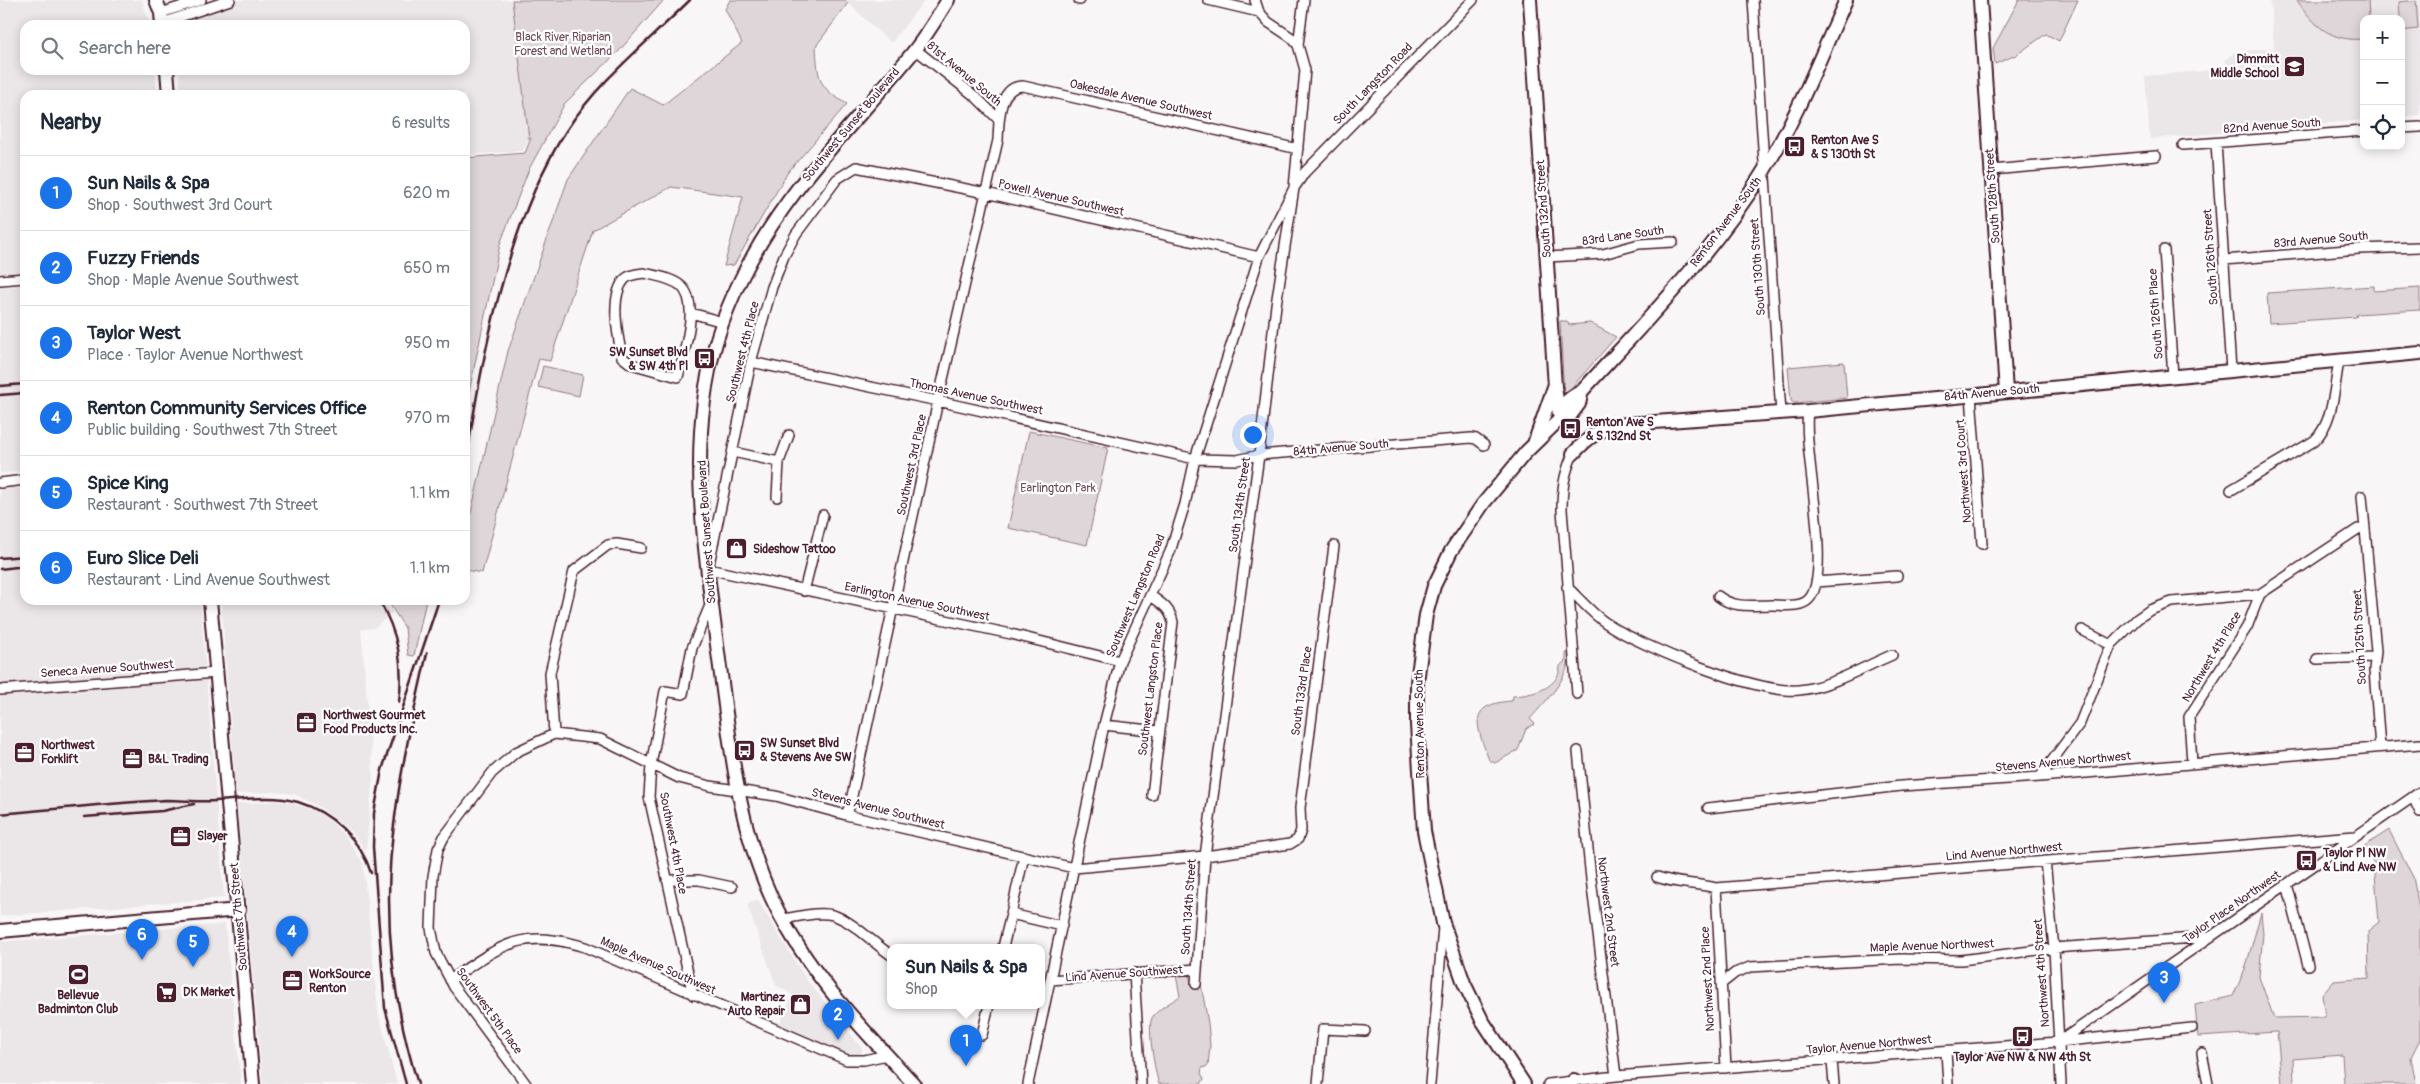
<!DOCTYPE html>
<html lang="en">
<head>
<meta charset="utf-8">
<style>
	:root { --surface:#fff; --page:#f2f2f3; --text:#1f2937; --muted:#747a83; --line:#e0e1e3; --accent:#1a73e8 }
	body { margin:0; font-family:Pangolin,sans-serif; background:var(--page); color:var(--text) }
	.controls { position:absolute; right:15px; top:15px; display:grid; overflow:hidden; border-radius:10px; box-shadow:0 2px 12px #0003 }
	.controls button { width:45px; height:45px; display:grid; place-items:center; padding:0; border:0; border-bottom:1px solid var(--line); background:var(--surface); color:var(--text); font:25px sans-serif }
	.you { position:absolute; left:1252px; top:434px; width:18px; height:18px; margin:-12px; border:4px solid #fff; border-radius:50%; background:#1a73e8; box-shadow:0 0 0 8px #1a73e833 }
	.badge { display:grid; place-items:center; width:32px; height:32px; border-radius:50%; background:var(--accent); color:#fff; font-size:16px; font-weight:700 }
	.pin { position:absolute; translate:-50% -41px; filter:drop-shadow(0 1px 2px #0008) }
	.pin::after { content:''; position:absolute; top:26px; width:18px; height:15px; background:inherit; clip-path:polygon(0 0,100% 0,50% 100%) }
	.popup { position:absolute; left:887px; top:944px; width:158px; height:65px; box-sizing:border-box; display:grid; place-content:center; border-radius:10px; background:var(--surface); filter:drop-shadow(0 1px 4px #0005); font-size:16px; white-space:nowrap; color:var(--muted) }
	.popup b { font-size:19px; color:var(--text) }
	.popup::after { content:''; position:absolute; left:50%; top:100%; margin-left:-10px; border:10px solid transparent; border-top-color:var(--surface) }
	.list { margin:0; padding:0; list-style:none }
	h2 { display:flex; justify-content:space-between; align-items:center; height:65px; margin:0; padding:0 20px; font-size:21px }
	h2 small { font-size:16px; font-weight:400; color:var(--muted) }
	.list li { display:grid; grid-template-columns:32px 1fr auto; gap:15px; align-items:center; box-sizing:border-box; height:75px; padding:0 20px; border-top:1px solid var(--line) }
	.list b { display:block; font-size:19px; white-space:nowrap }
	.list p { margin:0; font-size:16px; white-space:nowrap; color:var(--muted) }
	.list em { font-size:16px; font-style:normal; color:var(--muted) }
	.icon { flex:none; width:28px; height:28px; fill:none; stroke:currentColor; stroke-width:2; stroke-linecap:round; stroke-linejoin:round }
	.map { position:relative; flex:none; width:2420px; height:1084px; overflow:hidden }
	.search { position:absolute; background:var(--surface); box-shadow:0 2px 12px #0003; left:20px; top:20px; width:450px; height:55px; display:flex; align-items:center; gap:12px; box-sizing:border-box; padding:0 18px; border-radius:15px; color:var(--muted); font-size:19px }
	.panel { position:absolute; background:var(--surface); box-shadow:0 2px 12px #0003; left:20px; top:90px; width:450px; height:515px; border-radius:15px }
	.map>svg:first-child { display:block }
	.built { fill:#ebe6e8 }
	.green { fill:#ded6d9; stroke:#947a82 }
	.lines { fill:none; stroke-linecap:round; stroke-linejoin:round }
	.street-casing { stroke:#4a1f2b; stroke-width:12 }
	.secondary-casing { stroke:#4a1f2b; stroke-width:16 }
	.street { stroke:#fff; stroke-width:9 }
	.secondary { stroke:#fff; stroke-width:12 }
	.rail { stroke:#4a1f2b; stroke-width:2.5 }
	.labels { text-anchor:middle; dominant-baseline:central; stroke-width:4.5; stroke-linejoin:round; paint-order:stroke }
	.park-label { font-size:12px; fill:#6f4d56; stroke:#fff }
	.poi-label { font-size:12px; font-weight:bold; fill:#4a1f2b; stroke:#fff; text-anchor:start }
	.street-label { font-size:12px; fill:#4a1f2b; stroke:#fff }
</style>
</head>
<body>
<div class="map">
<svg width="2420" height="1084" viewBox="0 0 2420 1084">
	<rect width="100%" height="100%" fill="#f8f6f7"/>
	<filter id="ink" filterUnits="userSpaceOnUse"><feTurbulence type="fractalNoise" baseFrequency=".02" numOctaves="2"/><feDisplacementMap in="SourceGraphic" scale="10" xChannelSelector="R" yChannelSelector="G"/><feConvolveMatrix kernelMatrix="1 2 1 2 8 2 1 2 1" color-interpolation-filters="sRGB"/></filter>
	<g filter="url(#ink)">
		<path class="built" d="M0,0h142l8,25h-125v45h130l2,25h-132v177l-25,2z
			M238,0h274l17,139 -7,12 -57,4v-60h-284l-2,-25h286v-45h-283l5,-7z
			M845,0h80l-34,43z
			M2270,0h150v115l-19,2v-98h-37v101l-214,19 -5,-63 81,-7v-10l9,-7 39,-4z
			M25,285v186l-25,2v-186z
			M25,487v113h175l24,298 -224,18v-427z
			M221,600h164l8,12 -19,16 -13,1 12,144 -7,78 -15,-20 -31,-24 -26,-13 -21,-2 -37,2z
			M278,801l14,2 20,7 17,10 16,16 18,27 15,148 19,73h-134l-26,-280z
			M757,899l49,80 56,69 -1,9 -21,-3 -62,-27 15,-32 -17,-10 -29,-80z
			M225,924l16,160h-241v-142z"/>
		<path class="green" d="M512,0h152l-45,51 -54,52 -36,66 -29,75 -35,167v-32l4,-1 -4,-50v-170l60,-5 6,-15 -2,1z
			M730,0h115l3,3 -32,43c2,32 1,41 31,58l-59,68 -54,93 -10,1 19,-69 -72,-10 -78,43 -43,131 -11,-2 -57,214 -17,-3v-31l43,-188 60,-172 62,-91 33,17 79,-62 -17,-34z
			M2019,0h59l-19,41 -13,-7 -30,21 -21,9 -2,-16z
			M2297,0h71l1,19h-5v20c-33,3 -50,-13 -67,-39z
			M2416,0l2,29 -17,2 -2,-29z
			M2374,286v5l46,-3v22l-63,4 -1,3 -87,6 -2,-30z
			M1560,321h7l2,4 21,-2 26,14 -52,59z
			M1844,362l3,36 -53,5 -3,-2 -3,-34z
			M543,366l40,9 -4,21 -41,-9z
			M1029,431l79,17 -21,97 -79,-17z
			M387,600h39l-12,56 -6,-1 -3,-27z
			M1569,649c3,28 -22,50 -39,70l5,5 -9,5 -8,21 -23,13 -6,-3c-12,-33 -24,-56 23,-59l1,-5c18,-1 46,-7 47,-30l6,-6v-6z
			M2389,830l24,47 7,36v126l-9,18 5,27h-72l-2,-29 -49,4 1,25h-12l-5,-52 -79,5 -3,-32 38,-9 12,-26 16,-57 2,21 -4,43 15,41 51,-1 -3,-22 12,-14 35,-3 -1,-47 11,-9 -5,-59 -11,-16z
			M1176,975h12l5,9h8l7,39 2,22 -2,21 -6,2 -1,5 3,6 -3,5h-42c-4,-11 -12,-57 -7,-66 5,-9 20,-16 28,-22z"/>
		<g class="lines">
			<defs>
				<path id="street" d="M1079,0h1
					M1208,0l51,12
					M1753,0l28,413
					M161,13l40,-13
					M162,23l68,-23
					M1298,45l6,-45
					M915,49l61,48 21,21
					M2401,128l19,-1
					M2216,143l15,227
					M2183,145l181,-14
					M1991,170l165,-14
					M2164,250l9,126
					M1547,257l56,-3 36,-10 34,-2
					M2224,260l135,-11 61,-2
					M644,273c12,3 28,5 37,13 20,17 2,69 -3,91l-47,-13 -9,-7c-4,-20 -13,-61 3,-78 5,-5 13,-5 19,-6z
					M0,280l25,-2
					M691,313l32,9
					M751,362l187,39 257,58 42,1 22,-5 212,-17 5,1 8,6
					M1971,395l11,149
					M733,452l46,10
					M1573,454c-9,20 -11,35 -11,56l15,184
					M0,483l25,-3
					M2231,490l83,-49c20,-19 20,-54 25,-80
					M2362,496l14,155 -2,19 6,77
					M777,497l2,-35 10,-27
					M1816,582l81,-6
					M1567,587c13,12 25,27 39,36 35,24 152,71 193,67 32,-3 64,-23 93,-35
					M804,591l19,-76
					M1151,596c11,8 19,12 22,26l-21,173
					M1718,596c16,13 35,9 54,9 11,0 29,3 37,-6 24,-26 -7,-150 -1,-188
					M2082,630l29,15
					M2317,659l58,-2
					M1120,661l-109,-27 -303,-65 43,-207 21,-75 12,-31 12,-22 41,-55 19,-12 130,26 273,64
					M0,690l216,-17
					M1104,725l54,6
					M554,734l-4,-61 24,-102 34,-26 9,-1 24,4
					M1578,751l13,128 25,197
					M2192,763l-3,-46 58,-90 13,-33
					M2040,777l40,-54 31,-78 26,-26 13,-9 22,-8 88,-8 98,-65
					M2413,797l7,15
					M1708,808l193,-22 139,-9 380,-33
					M846,815l4,-10 88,-404 60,-261c1,-18 0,-54 25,-54l275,63
					M2045,861l9,87 7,136
					M1657,877c19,7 39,6 59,11l639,-52
					M667,880h32l33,7
					M2287,884l21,81
					M1716,888l10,180
					M1011,914l13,-58
					M783,919c15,-2 35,-8 50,-4 21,7 40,28 58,40
					M1003,947l8,-33 51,12
					M1134,973l7,111
					M450,980c51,-35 71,-52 135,-33l262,113h17l23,-5
					M1050,980l147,-11
					M1196,984l9,-128 54,-401 17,-150 18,-117 11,-118 -7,-25 -6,-7 -24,-16 -9,-10 -4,-12
					M1721,984l14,-11 15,-6 151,-8 60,1 93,-12 155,-11
					M693,995l-44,-198 2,-32 14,-74 18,3 9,-46 19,-45
					M982,1035l7,-30
					M2060,1041l360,-249
					M1946,1051l2,33
					M2202,1053l6,31
					M1832,1061l2,23
					M526,1084l-72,-97 -18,-34 -5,-25 2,-52 5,-27 6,-12 48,-64 24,-21 38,-18 46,5 79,39 31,8 66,10 70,19 228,53 131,-12 85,-12 8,-5 3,-9 -1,-22 34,-262
					M1028,1084l76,-359 16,-64 50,-109 15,-48 10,-45 64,-202 35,-69 11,-16 168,-172
					M1318,1084l5,-55 42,2
					M1430,1084l13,-157
					M1548,1084l68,-8 442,-34 134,-14"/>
				<path id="secondary" d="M156,0l5,13 1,12
					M1530,0l25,387 4,27
					M1980,0l26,392
					M167,70l2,25
					M1560,419c2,-16 8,-21 22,-28 64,-70 131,-138 181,-219 34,-54 57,-115 83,-172
					M1535,441l19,-54
					M1573,454c15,-17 30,-28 54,-30l181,-13 612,-58
					M210,600l43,484
					M0,931l239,-21
					M914,1084c-49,-52 -99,-104 -133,-167 -45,-84 -51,-179 -64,-272 -10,-80 -24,-163 -13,-244 5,-41 18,-84 37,-122 43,-89 112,-153 173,-228 13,-16 23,-34 34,-51
					M1524,1084l-42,-64 -18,-37 -21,-60 -19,-92 -7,-106v-43l9,-67 8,-29 17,-35 32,-47 43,-52 34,-33 10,-3 9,-12 3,-13
					M1571,1084l3,-4"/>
			</defs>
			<use href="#street" class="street-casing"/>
			<use href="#secondary" class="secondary-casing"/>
			<use href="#street" class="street"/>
			<use href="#secondary" class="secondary"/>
			<path class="rail" d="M0,386l25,-2
				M0,395l25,-2
				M465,470c15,-106 42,-248 101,-339 32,-50 82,-89 124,-131
				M0,558l25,-2
				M0,569l25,-3
				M379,600c19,33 25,64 20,102
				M0,814c55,-5 111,-11 166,-14 17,0 33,2 49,1 28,-1 55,-7 83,1 33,10 63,38 73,71
				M84,817l78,-6 32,-7
				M406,1084l-21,-76 -12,-161 1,-34 8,-43 56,-167
				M418,1084c-27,-86 -36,-177 -23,-267 7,-55 20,-110 32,-164"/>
		</g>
	</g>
	<defs>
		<symbol id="school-square" viewBox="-11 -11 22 22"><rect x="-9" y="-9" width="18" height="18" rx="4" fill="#4a1f2b" stroke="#fff"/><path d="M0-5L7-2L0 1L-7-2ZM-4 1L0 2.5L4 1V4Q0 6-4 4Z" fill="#fff"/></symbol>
		<symbol id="bus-square" viewBox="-11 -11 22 22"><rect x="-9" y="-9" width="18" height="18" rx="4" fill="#4a1f2b" stroke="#fff"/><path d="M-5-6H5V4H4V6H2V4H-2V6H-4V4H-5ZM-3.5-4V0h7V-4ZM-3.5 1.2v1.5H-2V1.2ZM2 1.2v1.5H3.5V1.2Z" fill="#fff"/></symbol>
		<symbol id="shop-square" viewBox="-11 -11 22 22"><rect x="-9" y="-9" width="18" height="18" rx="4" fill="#4a1f2b" stroke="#fff"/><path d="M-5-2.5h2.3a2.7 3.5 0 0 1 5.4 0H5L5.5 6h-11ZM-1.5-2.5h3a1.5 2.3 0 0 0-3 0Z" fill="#fff"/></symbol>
		<symbol id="office-square" viewBox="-11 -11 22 22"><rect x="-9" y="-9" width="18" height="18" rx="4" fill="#4a1f2b" stroke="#fff"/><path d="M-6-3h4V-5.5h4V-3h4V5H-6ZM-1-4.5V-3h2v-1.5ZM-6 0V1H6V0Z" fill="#fff"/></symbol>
		<symbol id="stadium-square" viewBox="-11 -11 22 22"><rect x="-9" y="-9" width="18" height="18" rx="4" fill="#4a1f2b" stroke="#fff"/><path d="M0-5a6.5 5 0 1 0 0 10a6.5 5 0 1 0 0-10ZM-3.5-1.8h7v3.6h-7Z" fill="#fff"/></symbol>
		<symbol id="supermarket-square" viewBox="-11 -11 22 22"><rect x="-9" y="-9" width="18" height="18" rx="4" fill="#4a1f2b" stroke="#fff"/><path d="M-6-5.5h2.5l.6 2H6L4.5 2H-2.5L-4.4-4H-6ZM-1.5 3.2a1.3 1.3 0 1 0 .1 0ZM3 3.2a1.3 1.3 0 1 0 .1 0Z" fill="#fff"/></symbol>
	</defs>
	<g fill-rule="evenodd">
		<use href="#school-square" x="2282" y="54" width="25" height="25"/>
		<use href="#bus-square" x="1782" y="134" width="25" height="25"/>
		<use href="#bus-square" x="692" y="346" width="25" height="25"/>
		<use href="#bus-square" x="1558" y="416" width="25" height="25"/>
		<use href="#shop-square" x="724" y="536" width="25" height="25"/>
		<use href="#office-square" x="294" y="710" width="25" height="25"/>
		<use href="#bus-square" x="732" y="738" width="25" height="25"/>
		<use href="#office-square" x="12" y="740" width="25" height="25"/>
		<use href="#office-square" x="120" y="746" width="25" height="25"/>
		<use href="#office-square" x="168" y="824" width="25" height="25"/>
		<use href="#bus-square" x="2294" y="848" width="25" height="25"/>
		<use href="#stadium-square" x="66" y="962" width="25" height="25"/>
		<use href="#office-square" x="280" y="968" width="25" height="25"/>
		<use href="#supermarket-square" x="154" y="980" width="25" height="25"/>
		<use href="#shop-square" x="788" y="992" width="25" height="25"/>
		<use href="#bus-square" x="2010" y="1024" width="25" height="25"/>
	</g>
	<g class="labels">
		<g class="park-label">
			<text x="563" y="37">Black River Riparian<tspan x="563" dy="14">Forest and Wetland</tspan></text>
			<text x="1058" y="488">Earlington Park</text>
		</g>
		<g class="poi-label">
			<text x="2279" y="59" text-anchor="end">Dimmitt<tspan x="2279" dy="14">Middle School</tspan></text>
			<text x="1811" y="140">Renton Ave S<tspan x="1811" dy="14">&amp; S 130th St</tspan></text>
			<text x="688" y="352" text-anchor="end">SW Sunset Blvd<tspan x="688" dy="14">&amp; SW 4th Pl</tspan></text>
			<text x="1586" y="422">Renton Ave S<tspan x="1586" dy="14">&amp; S 132nd St</tspan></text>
			<text x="753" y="549">Sideshow Tattoo</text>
			<text x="323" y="715">Northwest Gourmet<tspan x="323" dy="14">Food Products Inc.</tspan></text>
			<text x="760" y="743">SW Sunset Blvd<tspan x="760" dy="14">&amp; Stevens Ave SW</tspan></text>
			<text x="41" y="745">Northwest<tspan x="41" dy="14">Forklift</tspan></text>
			<text x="148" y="759">B&amp;L Trading</text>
			<text x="197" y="836">Slayer</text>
			<text x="2323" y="853">Taylor Pl NW<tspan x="2323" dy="14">&amp; Lind Ave NW</tspan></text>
			<text x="309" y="974">WorkSource<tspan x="309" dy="14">Renton</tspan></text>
			<text x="183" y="992">DK Market</text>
			<text x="78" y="995" text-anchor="middle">Bellevue<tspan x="78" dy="14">Badminton Club</tspan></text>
			<text x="785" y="997" text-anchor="end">Martinez<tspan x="785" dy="14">Auto Repair</tspan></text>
			<text x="2022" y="1057" text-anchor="middle">Taylor Ave NW &amp; NW 4th St</text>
		</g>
		<g class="street-label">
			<text transform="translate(964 74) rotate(40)">81st Avenue South</text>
			<text transform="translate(1373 84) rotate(-46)">South Langston Road</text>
			<text transform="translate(1141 100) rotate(13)">Oakesdale Avenue Southwest</text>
			<text transform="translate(851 125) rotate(-50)">Southwest Sunset Boulevard</text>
			<text transform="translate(2272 126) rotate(-4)">82nd Avenue South</text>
			<text transform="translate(1993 196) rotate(-94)">South 128th Street</text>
			<text transform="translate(1061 198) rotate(13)">Powell Avenue Southwest</text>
			<text transform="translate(1544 209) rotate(-94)">South 132nd Street</text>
			<text transform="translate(1726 222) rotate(-53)">Renton Avenue South</text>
			<text transform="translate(1623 236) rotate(-8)">83rd Lane South</text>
			<text transform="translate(2321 240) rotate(-5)">83rd Avenue South</text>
			<text transform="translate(2211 257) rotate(-94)">South 126th Street</text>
			<text transform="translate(1758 267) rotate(-94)">South 130th Street</text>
			<text transform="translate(2156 314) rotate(-94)">South 126th Place</text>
			<text transform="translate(743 352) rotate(-76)">Southwest 4th Place</text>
			<text transform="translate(1992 393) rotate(-5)">84th Avenue South</text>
			<text transform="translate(976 397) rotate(12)">Thomas Avenue Southwest</text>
			<text transform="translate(1341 448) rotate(-5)">84th Avenue South</text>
			<text transform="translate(912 465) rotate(-78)">Southwest 3rd Place</text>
			<text transform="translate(1964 471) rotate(-94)">Northwest 3rd Court</text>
			<text transform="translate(1240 505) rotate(-82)">South 134th Street</text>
			<text transform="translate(707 532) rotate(-94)">Southwest Sunset Boulevard</text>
			<text transform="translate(1136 596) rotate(-67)">Southwest Langston Road</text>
			<text transform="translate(917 602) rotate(12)">Earlington Avenue Southwest</text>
			<text transform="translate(2360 637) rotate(-93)">South 125th Street</text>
			<text transform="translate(2212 657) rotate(-59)">Northwest 4th Place</text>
			<text transform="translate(107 669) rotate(-4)">Seneca Avenue Southwest</text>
			<text transform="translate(1151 689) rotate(-83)">Southwest Langston Place</text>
			<text transform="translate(1302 691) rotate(-82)">South 133rd Place</text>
			<text transform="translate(1420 724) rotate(-91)">Renton Avenue South</text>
			<text transform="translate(2063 762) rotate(-5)">Stevens Avenue Northwest</text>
			<text transform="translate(878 809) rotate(14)">Stevens Avenue Southwest</text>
			<text transform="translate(673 843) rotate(79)">Southwest 4th Place</text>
			<text transform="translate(2004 852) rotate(-5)">Lind Avenue Northwest</text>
			<text transform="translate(1189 907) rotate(-86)">South 134th Street</text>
			<text transform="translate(2232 907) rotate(-35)">Taylor Place Northwest</text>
			<text transform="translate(1608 912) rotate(83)">Northwest 2nd Street</text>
			<text transform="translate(239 917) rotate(-95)">Southwest 7th Street</text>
			<text transform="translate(1932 946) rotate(-2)">Maple Avenue Northwest</text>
			<text transform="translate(658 966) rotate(24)">Maple Avenue Southwest</text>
			<text transform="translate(2042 973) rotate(-94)">Northwest 4th Street</text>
			<text transform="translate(1124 974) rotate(-4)">Lind Avenue Southwest</text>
			<text transform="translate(1708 979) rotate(-93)">Northwest 2nd Place</text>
			<text transform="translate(489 1011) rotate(54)">Southwest 5th Place</text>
			<text transform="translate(1869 1045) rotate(-5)">Taylor Avenue Northwest</text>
		</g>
	</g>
</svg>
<div class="controls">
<button>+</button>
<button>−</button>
<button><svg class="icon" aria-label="locate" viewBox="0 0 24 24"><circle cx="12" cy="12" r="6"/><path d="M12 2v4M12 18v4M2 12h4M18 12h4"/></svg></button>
</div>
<div class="you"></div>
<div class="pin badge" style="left:966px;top:1066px">1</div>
<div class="popup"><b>Sun Nails &amp; Spa</b>Shop</div>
<div class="pin badge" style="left:838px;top:1040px">2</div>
<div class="pin badge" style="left:2164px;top:1003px">3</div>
<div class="pin badge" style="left:292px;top:957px">4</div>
<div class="pin badge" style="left:193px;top:967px">5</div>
<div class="pin badge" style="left:142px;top:960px">6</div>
<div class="search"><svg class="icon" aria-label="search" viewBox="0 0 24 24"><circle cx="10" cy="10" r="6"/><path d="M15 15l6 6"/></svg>Search here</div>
<section class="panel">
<h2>Nearby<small>6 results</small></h2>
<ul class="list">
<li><span class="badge">1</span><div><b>Sun Nails &amp; Spa</b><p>Shop · Southwest 3rd Court</p></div><em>620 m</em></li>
<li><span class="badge">2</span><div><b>Fuzzy Friends</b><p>Shop · Maple Avenue Southwest</p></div><em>650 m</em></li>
<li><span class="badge">3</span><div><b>Taylor West</b><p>Place · Taylor Avenue Northwest</p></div><em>950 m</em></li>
<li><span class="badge">4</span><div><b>Renton Community Services Office</b><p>Public building · Southwest 7th Street</p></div><em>970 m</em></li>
<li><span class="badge">5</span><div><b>Spice King</b><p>Restaurant · Southwest 7th Street</p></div><em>1.1 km</em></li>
<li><span class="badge">6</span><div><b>Euro Slice Deli</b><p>Restaurant · Lind Avenue Southwest</p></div><em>1.1 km</em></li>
</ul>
</section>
</div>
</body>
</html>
